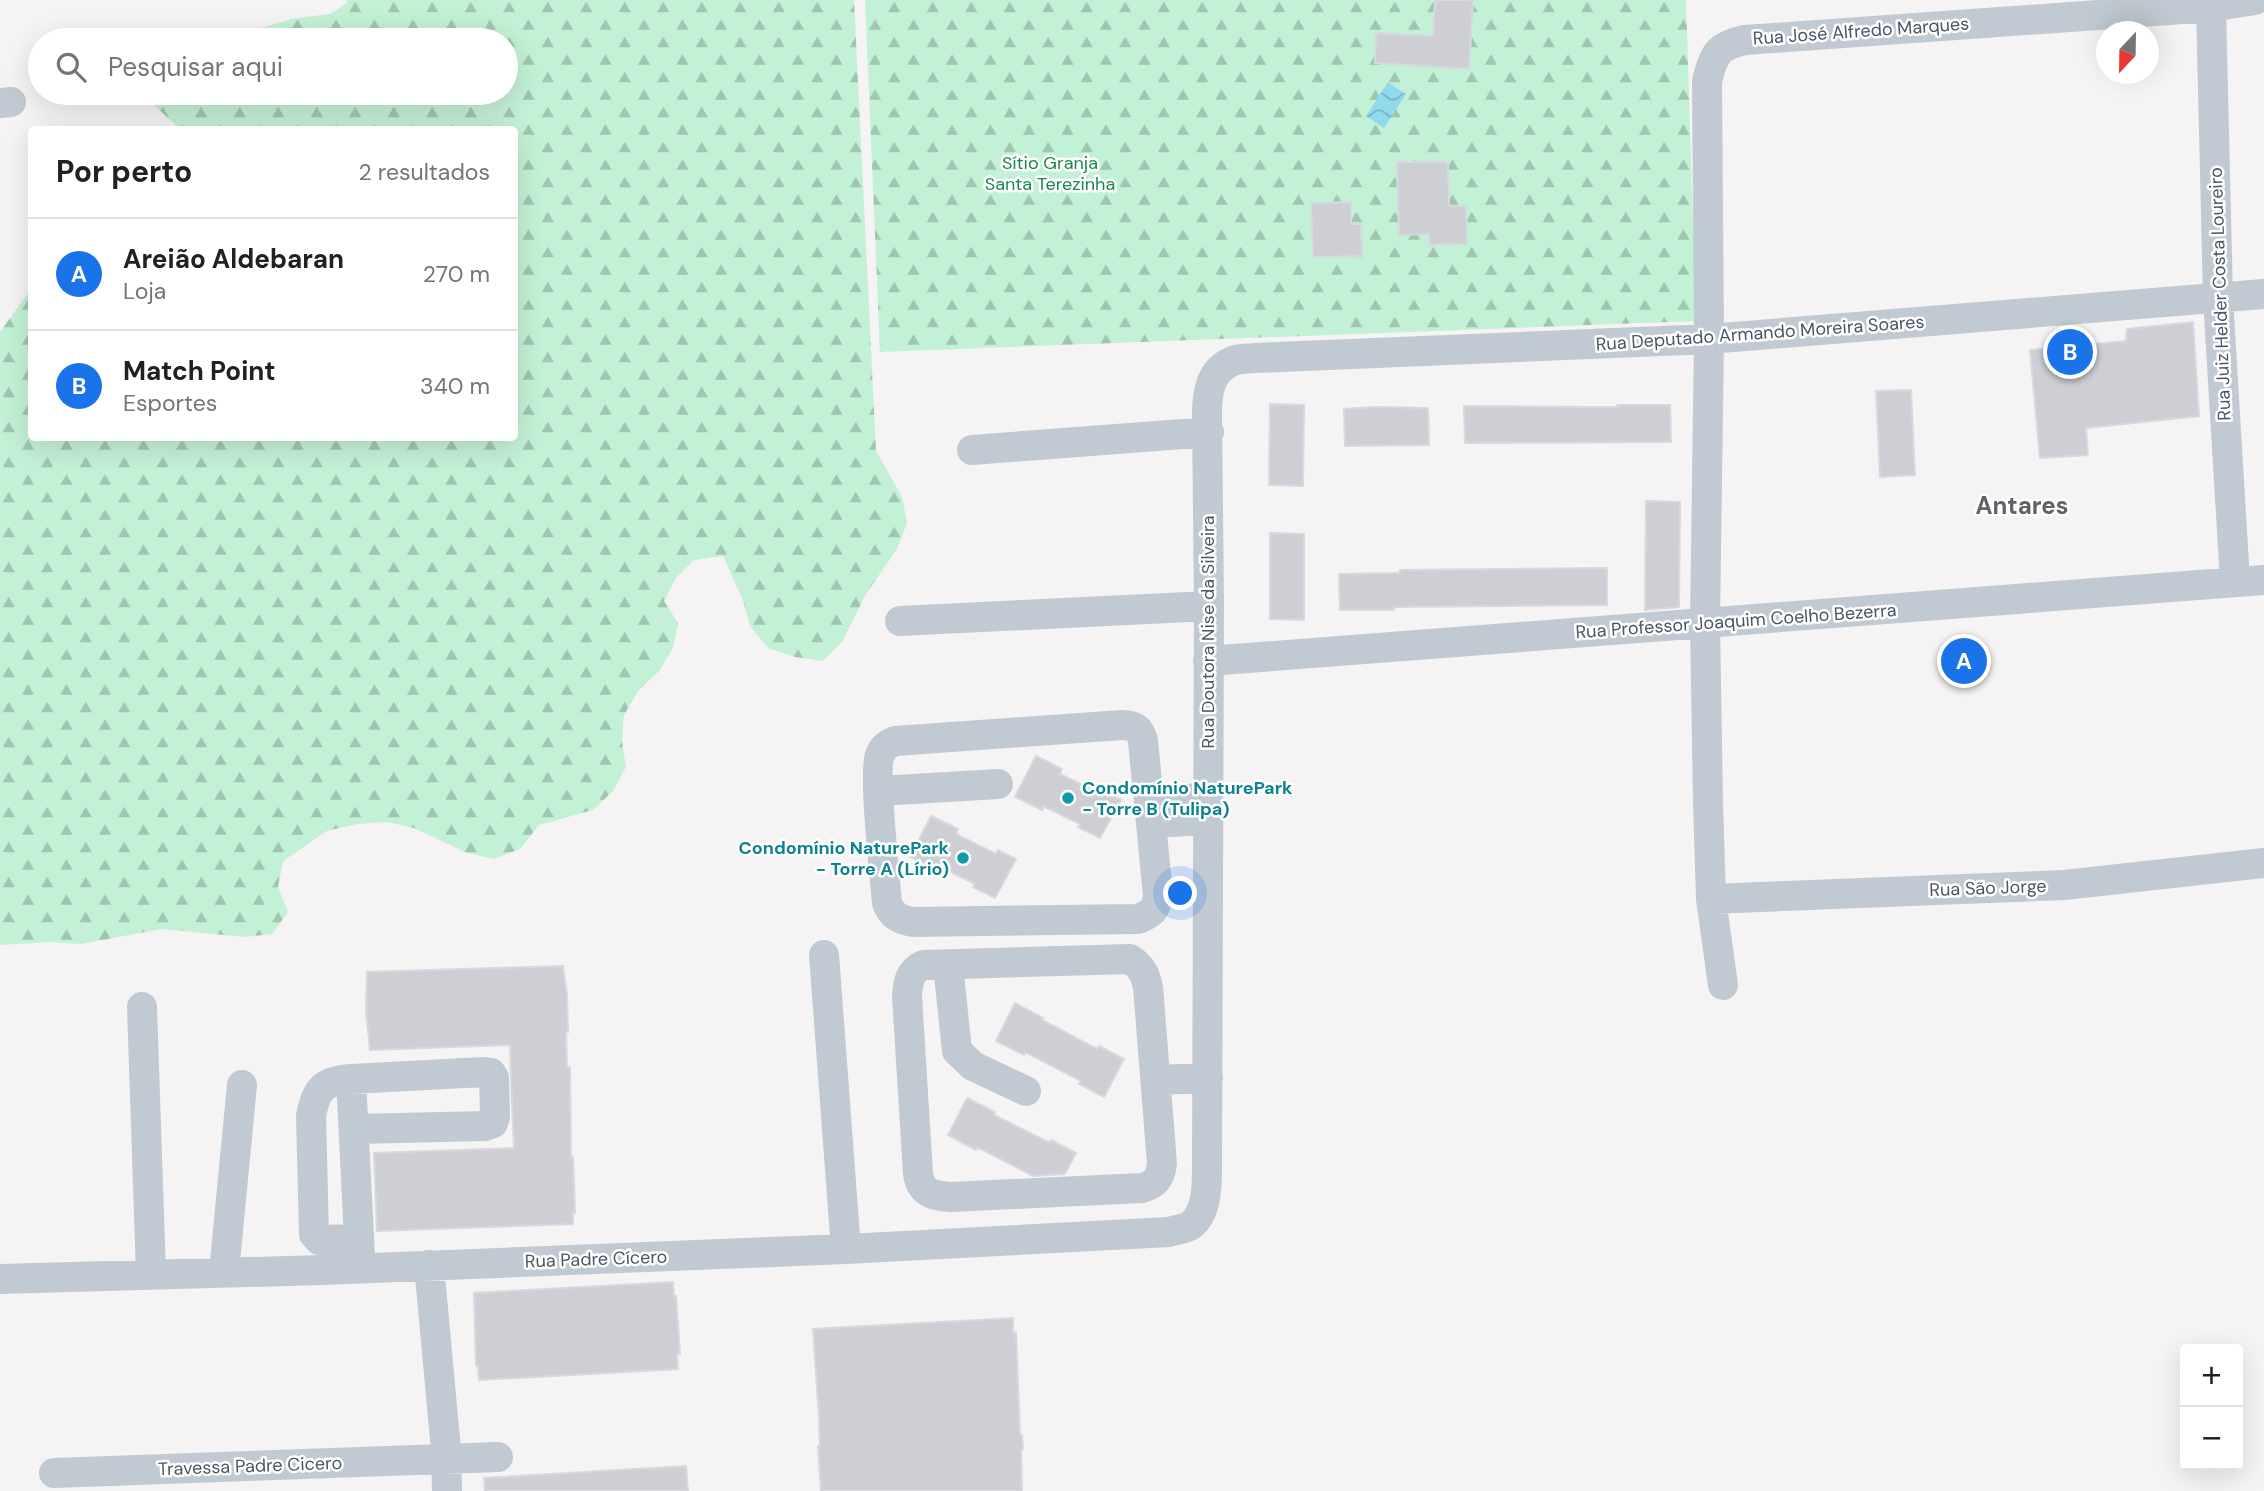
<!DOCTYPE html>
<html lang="pt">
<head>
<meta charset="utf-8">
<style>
	:root { --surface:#fff; --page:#f2f2f2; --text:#202124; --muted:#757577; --line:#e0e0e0; --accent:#1a73e8 }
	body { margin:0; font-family:"DM Sans",sans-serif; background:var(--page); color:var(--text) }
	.controls { position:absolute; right:21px; bottom:21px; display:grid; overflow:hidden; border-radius:7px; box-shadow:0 7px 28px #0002 }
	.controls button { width:63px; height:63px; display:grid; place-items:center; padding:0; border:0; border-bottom:2px solid var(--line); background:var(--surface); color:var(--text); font:35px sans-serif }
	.compass { position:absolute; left:2096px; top:21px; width:63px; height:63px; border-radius:50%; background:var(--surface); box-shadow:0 7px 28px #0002; rotate:202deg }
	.you { position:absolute; left:1181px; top:894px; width:24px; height:24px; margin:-18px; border:5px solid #fff; border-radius:50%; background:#1a73e8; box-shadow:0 0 0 10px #1a73e833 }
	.badge { display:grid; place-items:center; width:46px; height:46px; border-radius:50%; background:var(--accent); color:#fff; font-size:23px; font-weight:700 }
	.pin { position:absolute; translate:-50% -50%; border:4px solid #fff; box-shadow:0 2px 7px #0006 }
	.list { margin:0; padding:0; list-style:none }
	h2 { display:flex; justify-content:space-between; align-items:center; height:91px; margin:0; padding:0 28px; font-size:30px }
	h2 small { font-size:23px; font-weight:400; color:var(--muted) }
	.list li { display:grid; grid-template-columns:46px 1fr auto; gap:21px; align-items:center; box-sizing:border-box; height:112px; padding:0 28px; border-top:2px solid var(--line) }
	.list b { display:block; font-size:26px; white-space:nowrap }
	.list p { margin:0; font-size:23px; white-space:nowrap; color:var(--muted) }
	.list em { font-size:23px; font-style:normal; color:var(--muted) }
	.icon { flex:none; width:38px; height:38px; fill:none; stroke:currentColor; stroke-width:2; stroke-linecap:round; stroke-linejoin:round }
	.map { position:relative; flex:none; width:2264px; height:1491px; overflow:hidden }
	.search { position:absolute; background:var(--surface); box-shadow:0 7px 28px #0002; left:28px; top:28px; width:490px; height:77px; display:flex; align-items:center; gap:18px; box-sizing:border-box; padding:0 24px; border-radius:38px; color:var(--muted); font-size:26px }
	.panel { position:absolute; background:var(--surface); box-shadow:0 7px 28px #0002; left:28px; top:126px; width:490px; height:315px; border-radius:7px }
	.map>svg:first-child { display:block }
	.forest { fill:url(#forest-firs) }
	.water { fill:url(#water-waves) }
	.building { fill:#cdcfd5; stroke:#d7d9de; stroke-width:2 }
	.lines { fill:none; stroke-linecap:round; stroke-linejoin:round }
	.minor { stroke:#c1cad2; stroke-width:30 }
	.culture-dot { fill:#0f9aa8; stroke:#fff; stroke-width:2.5 }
	.labels { text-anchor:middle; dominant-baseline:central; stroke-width:5; stroke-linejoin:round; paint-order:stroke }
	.street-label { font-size:18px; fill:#4a5661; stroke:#fff }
	.park-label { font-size:18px; fill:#17864f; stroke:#fff }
	.culture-label { font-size:18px; font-weight:bold; fill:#0d838f; stroke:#fff; text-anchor:start }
	.district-label { font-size:24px; font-weight:bold; fill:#5f6368; stroke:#fff }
</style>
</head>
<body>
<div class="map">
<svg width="2264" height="1491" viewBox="0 0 2264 1491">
	<defs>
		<pattern id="forest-firs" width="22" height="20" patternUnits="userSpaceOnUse" patternTransform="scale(1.75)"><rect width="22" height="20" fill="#c3f1d5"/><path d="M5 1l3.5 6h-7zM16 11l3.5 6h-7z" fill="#a0c6b0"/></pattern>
		<pattern id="water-waves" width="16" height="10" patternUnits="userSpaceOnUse" patternTransform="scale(1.75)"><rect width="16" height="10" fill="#90daee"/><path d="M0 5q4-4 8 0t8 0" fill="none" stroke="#78b4c4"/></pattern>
	</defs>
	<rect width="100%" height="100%" fill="#f5f3f3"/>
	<path class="forest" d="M346,0h508l22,451 26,46 5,26 -10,26 -31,45 -24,48 -19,19 -28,-4 -27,-9 -18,-22 -7,-26 -20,-44 -29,4 -18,18 -12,23 14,22 -5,25 -14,23 -21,20 -14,24 -2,26 4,26 -13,24 -20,19 -54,15 -19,24 -26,10 -27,-6 -53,-25 -27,-6 -30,2 -30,7 -44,30 -5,26 10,25 -16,22 -27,3 -84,-8 -80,15 -31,-2 -50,3v-613l31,-43 1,149h482v-308l-334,-1 -39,-36h365v-53h-323l12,-4 57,-5 39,-12 39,-5 17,-11z
		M865,0h821l10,321 -816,31z"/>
	<path class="water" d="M1388,82l18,12 -22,34 -18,-12z"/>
	<path class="building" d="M1435,0h38l-4,69 -94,-6 1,-30 57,3z
		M1397,162h51l1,44h17l1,38 -37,1 -1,-11 -30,1z
		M1351,202v22h10l1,32 -49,1 -2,-54z
		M2193,322l6,94 -113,12 2,27 -48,3 -10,-108 96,-9 1,-12z
		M1911,390l4,85 -35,2 -4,-86z
		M1270,404l34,1 -1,81 -34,-1z
		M1617,405h53l1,37 -206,1 -1,-37 120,1h33z
		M1376,407l52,1 1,37 -84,1 -1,-37z
		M1646,501l34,1 -1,105 -34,3z
		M1270,533l34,1v86l-34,-1z
		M1607,568v37l-213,2v3h-54l-1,-36 61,-1v-3z
		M1036,756l26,13 -2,5 41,20 1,-3 19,9 -21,38 -22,-11 2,-3 -37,-18 -1,4 -27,-13z
		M931,816l27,13 -2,5 40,20 2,-4 18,9 -21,39 -22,-11 2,-3 -36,-18 -2,4 -27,-13z
		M563,966l4,29 1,37h-2l1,35h3l1,91 2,-1 2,56h-2v11l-196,7 -3,-78 140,-5 -3,-70 -1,-33 -140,5 -4,-39 1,-39z
		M1015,1003l28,15 -1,2 55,29 2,-3 25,13 -20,38 -25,-13 2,-3 -56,-29 -1,3 -28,-14z
		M967,1098l28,14 -1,3 56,28 1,-3 25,13 -11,21 -32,2 -56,-29 -1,3 -28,-15z
		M673,1282l1,14h2l4,58 -3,1 1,14 -199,11 -1,-14h-2l-2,-73z
		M1013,1318v15l3,-1 4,103h2l1,14 -2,1 1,41h-201l-3,-45h2l-1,-29 -6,-88z
		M686,1466l2,25h-203l-1,-13z"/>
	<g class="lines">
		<path class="minor" d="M2211,7l7,291 17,283
			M0,103l11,-1
			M972,450l237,-18
			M900,621l309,-15
			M1208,661l1056,-81
			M1122,725c13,0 18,4 21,16l15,154c-1,14 -7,19 -20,24l-226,3c-13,-3 -20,-6 -25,-19 -2,-25 -14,-132 -7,-148 3,-8 8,-11 15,-14z
			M879,791l119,-7
			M1149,800l59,-2
			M1151,823l57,-3
			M1711,899l353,-14 200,-22
			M824,955l22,294
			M1130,959c12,8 15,15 18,28l14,177c-2,14 -6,20 -20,24l-191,9c-18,-1 -30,-4 -33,-23l-11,-178c1,-14 3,-25 16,-31z
			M948,965l9,86 16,15 53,25
			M1723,985l-12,-86 -3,-97 -3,-179 4,-284 -2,-258c7,-27 10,-35 38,-41l466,-33 44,-7
			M142,1007l9,267
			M351,1079l9,178
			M1156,1080l52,-2
			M355,1129l130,-3 8,-3 2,-6 -1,-39 -3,-5 -7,-1 -133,7c-28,2 -35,10 -40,37l3,118 5,6 40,-1
			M429,1265l17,185 1,41
			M224,1272l18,-187
			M0,1279l323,-9 523,-21 323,-17c6,-2 16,-3 22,-7 16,-12 16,-40 16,-58l2,-561 -2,-192c0,-21 3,-44 26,-53 6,-3 16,-2 22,-3l454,-19 555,-45
			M54,1473l444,-16"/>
	</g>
	<g class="culture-dot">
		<circle cx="1068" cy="798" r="7"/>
		<circle cx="963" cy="858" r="7"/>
	</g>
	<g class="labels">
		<g class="street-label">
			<text transform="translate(1861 31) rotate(-4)">Rua José Alfredo Marques</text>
			<text transform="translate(2220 294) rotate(-92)">Rua Juiz Helder Costa Loureiro</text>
			<text transform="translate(1760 333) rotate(-4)">Rua Deputado Armando Moreira Soares</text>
			<text transform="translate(1736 621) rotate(-4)">Rua Professor Joaquim Coelho Bezerra</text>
			<text transform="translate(1208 632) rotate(-90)">Rua Doutora Nise da Silveira</text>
			<text transform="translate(1988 888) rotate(-2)">Rua São Jorge</text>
			<text transform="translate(596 1259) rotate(-2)">Rua Padre Cícero</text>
			<text transform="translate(250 1466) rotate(-2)">Travessa Padre Cicero</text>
		</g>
		<g class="park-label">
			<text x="1050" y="163">Sítio Granja<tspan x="1050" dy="21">Santa Terezinha</tspan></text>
		</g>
		<g class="culture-label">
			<text x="1082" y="788">Condomínio NaturePark<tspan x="1082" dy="21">- Torre B (Tulipa)</tspan></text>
			<text x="949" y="848" text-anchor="end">Condomínio NaturePark<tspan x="949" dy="21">- Torre A (Lírio)</tspan></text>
		</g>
		<g class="district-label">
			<text x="2022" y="505">Antares</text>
		</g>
	</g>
</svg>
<div class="controls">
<button>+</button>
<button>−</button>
</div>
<svg class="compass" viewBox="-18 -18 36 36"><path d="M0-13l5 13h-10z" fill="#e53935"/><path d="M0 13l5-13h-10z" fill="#757577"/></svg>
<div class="you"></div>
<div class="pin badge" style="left:1964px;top:661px">A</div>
<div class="pin badge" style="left:2070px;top:352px">B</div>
<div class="search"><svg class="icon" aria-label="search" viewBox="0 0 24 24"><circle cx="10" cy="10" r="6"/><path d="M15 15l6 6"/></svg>Pesquisar aqui</div>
<section class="panel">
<h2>Por perto<small>2 resultados</small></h2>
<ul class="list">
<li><span class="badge">A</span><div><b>Areião Aldebaran</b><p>Loja</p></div><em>270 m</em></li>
<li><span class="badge">B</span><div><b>Match Point</b><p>Esportes</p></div><em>340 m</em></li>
</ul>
</section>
</div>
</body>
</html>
